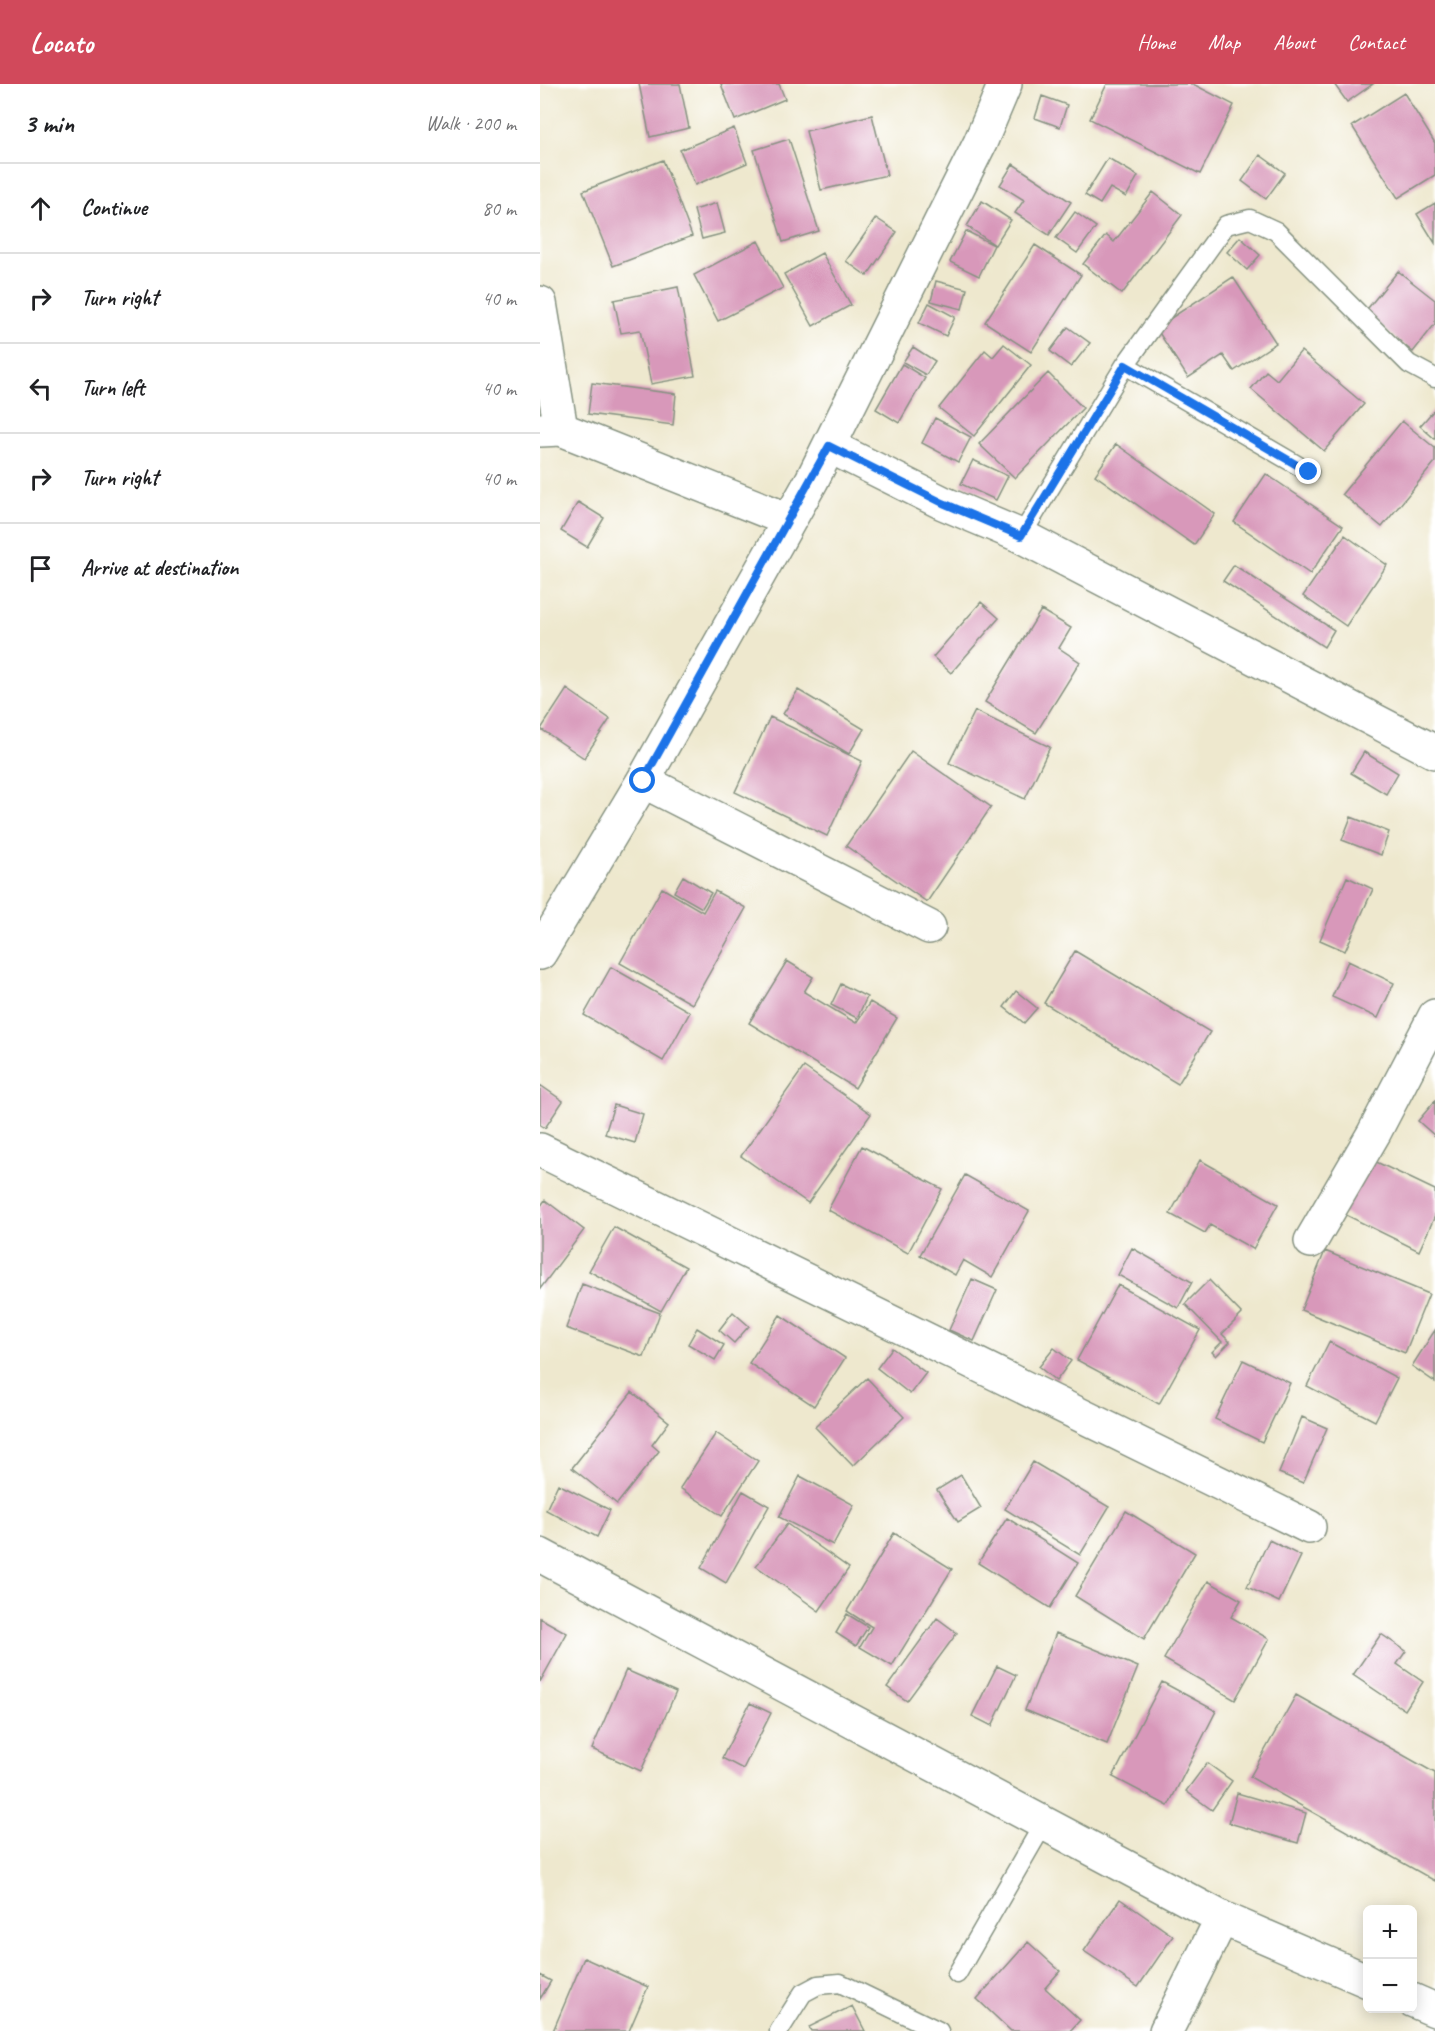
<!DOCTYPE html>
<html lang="en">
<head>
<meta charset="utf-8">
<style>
	:root { --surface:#fff; --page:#f6f6f6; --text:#202124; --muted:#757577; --line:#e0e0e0; --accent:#d1495b }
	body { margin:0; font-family:Caveat,sans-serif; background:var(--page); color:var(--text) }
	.controls { position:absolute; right:18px; bottom:18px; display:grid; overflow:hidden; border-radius:9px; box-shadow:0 3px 15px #0003 }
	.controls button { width:54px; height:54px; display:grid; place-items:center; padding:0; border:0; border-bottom:2px solid var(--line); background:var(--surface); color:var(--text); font:30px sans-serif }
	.stop { position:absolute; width:18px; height:18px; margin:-14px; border:4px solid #1a73e8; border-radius:50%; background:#fff }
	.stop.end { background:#1a73e8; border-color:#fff; box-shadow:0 2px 6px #0008 }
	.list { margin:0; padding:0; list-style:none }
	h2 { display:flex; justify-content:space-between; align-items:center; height:78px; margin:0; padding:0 24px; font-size:26px }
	h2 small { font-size:20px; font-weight:400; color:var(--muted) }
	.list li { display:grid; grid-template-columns:39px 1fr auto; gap:18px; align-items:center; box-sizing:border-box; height:90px; padding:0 24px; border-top:2px solid var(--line) }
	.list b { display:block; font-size:22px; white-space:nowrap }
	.list em { font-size:20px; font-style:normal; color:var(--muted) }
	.icon { flex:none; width:33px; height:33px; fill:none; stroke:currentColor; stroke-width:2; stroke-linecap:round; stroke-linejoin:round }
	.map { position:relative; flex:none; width:895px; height:1947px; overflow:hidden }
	header { display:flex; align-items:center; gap:36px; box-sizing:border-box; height:84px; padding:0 30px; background:var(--accent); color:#fff }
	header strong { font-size:28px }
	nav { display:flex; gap:33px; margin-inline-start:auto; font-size:21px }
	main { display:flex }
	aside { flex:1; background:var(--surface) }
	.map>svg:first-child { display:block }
	.building { fill:#d898ba }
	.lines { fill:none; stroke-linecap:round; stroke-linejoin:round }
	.lane-casing { stroke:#869281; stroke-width:21 }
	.street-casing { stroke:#869281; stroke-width:36 }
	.lane { stroke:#fff; stroke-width:18 }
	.street { stroke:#fff; stroke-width:33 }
	.route { stroke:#1a73e8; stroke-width:8 }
</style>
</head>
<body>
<header>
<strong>Locato</strong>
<nav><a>Home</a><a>Map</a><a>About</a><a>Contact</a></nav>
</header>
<main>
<aside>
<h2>3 min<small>Walk · 200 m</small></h2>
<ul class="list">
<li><svg class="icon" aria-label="ahead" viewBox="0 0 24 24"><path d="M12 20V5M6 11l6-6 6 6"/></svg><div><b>Continue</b></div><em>80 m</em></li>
<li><svg class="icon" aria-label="right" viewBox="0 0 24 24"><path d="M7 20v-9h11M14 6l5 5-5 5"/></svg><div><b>Turn right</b></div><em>40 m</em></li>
<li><svg class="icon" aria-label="left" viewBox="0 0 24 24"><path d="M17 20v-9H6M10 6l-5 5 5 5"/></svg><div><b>Turn left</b></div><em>40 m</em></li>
<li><svg class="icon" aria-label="right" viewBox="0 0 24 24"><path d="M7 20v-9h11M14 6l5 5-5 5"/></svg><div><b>Turn right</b></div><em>40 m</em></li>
<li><svg class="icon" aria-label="arrive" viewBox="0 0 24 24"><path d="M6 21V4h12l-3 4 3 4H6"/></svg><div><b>Arrive at destination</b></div></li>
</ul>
</aside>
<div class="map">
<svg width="895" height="1947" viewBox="0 0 895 1947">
	<rect width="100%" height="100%" fill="#fff"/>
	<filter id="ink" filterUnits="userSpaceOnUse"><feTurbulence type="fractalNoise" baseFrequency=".0167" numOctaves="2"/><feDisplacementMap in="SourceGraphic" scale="12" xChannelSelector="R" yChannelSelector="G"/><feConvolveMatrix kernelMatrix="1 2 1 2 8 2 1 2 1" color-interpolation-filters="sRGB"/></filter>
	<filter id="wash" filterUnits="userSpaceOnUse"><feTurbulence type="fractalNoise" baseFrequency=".008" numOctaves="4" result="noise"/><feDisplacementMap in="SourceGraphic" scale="24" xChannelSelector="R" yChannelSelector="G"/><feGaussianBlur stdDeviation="1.35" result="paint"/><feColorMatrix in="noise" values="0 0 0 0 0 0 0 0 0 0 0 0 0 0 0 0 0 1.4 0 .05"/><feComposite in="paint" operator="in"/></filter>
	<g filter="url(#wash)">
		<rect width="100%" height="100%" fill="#eee8ce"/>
		<g id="blocks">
			<path class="building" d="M99,0h41l9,44 -39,9z
				M181,0h58l6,15 -50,21z
				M567,0h86l41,21 -34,69 -110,-55z
				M794,0h39l-26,18z
				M864,9l31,50v32l-37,23 -46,-72z
				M502,12l25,9 -7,22 -25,-9z
				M332,31l15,60 -66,15 -15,-59z
				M194,44l13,35 -52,22 -15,-35z
				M249,55l30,92 -36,11 -29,-92z
				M720,71l25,18 -19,26 -24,-18z
				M568,74l30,18 -12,21 -16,-9 -10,16 -15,-9z
				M123,76l29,76 -79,30 -30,-75z
				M473,80l58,38 -22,33 -34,-22 9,-13 -24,-15z
				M613,108l29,23 -60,79 -39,-30 23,-29 8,7z
				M442,117l29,19 -16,25 -28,-19z
				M177,119l8,30 -23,6 -8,-29z
				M895,119v40l-18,-29z
				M535,128l21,15 -19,26 -21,-15z
				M336,134l21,14 -30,44 -21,-15z
				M426,147l28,14 -15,31 -29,-14z
				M700,153l20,18 -13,15 -20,-18z
				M218,157l25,47 -65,33 -24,-46z
				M495,161l46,30 -50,77 -46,-30z
				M282,169l29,52 -38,21 -29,-52z
				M858,187l37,29v24l-22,28 -49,-39z
				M693,193l43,66 -42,28 -11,-16 -35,23 -32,-50z
				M396,197l31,8 -5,20 -31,-8z
				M138,203l17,89 -44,8 -11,-54 -19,3 -7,-33z
				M389,219l26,14 -9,19 -27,-13z
				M528,243l22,16 -19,24 -21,-16z
				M464,260l27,21 -57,71 -35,-28 46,-58 8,7z
				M373,263l22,14 -9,14 -23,-13z
				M761,267l63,53 -40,47 -73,-62 15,-18 11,9z
				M362,280l23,14 -26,45 -23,-14z
				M508,289l35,35 -68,70 -36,-34z
				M52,299l84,11 -3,31 -85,-11z
				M895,325v30l-15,-13z
				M395,334l36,19 -13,25 -36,-19z
				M862,337l33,27v14l-53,65 -40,-33z
				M576,360l99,70 -21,31 -99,-70z
				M433,376l35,16 -12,24 -35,-16z
				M726,390l77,52 -33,48 -76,-52z
				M38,418l26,16 -17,29 -26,-16z
				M805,451l42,30 -41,61 -43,-30z
				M694,481l100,65 -10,17 -101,-66z
				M441,518l18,16 -48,55 -18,-16z
				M501,526l30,18 -12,20 21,14 -44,71 -51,-31z
				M27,605l43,30 -26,39 -43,-29z
				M258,606l66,39 -15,25 -66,-40z
				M435,627l75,36 -25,52 -76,-36z
				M230,633l92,44 -35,75 -92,-44z
				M371,667l80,56 -64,95 -81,-56z
				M824,668l34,21 -12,21 -35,-21z
				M811,733l38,15 -8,23 -39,-15z
				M143,792l28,17 -9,15 -28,-16z
				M807,793l26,12 -28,62 -25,-11z
				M122,804l41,24 12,-21 31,17 -54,96 -72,-41z
				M535,867l135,81 -32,52 -134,-81z
				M247,877l26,16 -9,15 52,31 14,-21 27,16 -42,70 -106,-65z
				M808,877l46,22 -16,35 -46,-21z
				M71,883l79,45 -27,49 -79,-46z
				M301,900l26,13 -10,21 -26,-13z
				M476,907l21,17 -13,15 -20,-16z
				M264,983l67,47 -63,89 -67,-47z
				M0,1001l23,16 -18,27 -5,-3z
				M895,1017v35l-17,-15z
				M74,1021l29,9 -8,29 -30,-9z
				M322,1062l80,43 -34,64 -80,-43z
				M828,1074l67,32v26l-16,35 -77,-38z
				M660,1076l78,44 -25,45 -43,-24 -5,8 -35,-19z
				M425,1091l64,36 -37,66 -29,-17 -8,15 -35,-20z
				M5,1116l39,30 -44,59v-82z
				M74,1143l72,40 -25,44 -72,-40z
				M592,1164l60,34 -14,26 -60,-33z
				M785,1167l104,43 -24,59 -104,-43z
				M432,1195l25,11 -23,51 -25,-11z
				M669,1196l33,34 -20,20 8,8 -14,14 -4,-4 10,-10 -37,-38z
				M42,1200l78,29 -16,44 -78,-29z
				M578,1201l82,45 -41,74 -82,-44z
				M193,1228l16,14 -15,17 -15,-13z
				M240,1231l65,43 -31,48 -65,-43z
				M157,1244l27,17 -9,15 -27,-16z
				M895,1246v52l-23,-16z
				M789,1258l68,36 -22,43 -68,-35z
				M352,1264l34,25 -16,21 -33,-26z
				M514,1264l17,13 -15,20 -17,-14z
				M703,1276l47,23 -28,59 -47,-23z
				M327,1294l37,39 -51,49 -38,-39z
				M92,1308l37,30 -17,23 7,6 -42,53 -45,-36z
				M762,1333l25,11 -24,55 -24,-10z
				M176,1349l42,28 -36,55 -42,-28z
				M493,1378l76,45 -29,48 -75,-46z
				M421,1391l20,33 -23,14 -21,-32z
				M260,1392l54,29 -21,40 -54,-28z
				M18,1400l52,26 -13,27 -51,-27z
				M203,1407l26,15 -43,77 -25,-15z
				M586,1427l69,42 -51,86 -69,-43z
				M467,1434l71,45 -28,45 -72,-45z
				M247,1440l62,44 -30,43 -63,-45z
				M354,1449l58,36 -60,97 -32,-19 12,-20 -25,-16z
				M729,1456l32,16 -22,46 -32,-15z
				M668,1497l33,19 -10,17 38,22 -34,61 -71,-41z
				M307,1530l21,13 -12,19 -20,-13z
				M0,1534l27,15 -27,49z
				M397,1534l20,15 -50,68 -20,-14z
				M516,1549l82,34 -31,77 -82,-34z
				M841,1550l25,17 -9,13 26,18 -18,28 -52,-35z
				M457,1582l19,9 -24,51 -20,-10z
				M86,1586l50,22 -35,79 -49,-22z
				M622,1598l54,29 -48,95 -55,-29z
				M756,1611l139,78v108l-185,-104z
				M210,1619l21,10 -28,56 -21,-11z
				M667,1679l25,18 -20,29 -26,-19z
				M697,1709l69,20 -8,30 -69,-20z
				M580,1815l53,37 -35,51 -54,-36z
				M488,1858l32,29 -15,17 35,32 -10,11h-59l-34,-32z
				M44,1874l64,29 -19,44h-76z
				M0,1891l11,6 -11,18z
				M312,1922l13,25h-54l-2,-4z"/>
		</g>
	</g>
	<g filter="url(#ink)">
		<use href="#blocks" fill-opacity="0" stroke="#869281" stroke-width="1.5"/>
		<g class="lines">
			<defs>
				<path id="lane" d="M585,281l184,107
					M481,452l104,-171 101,-140 24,-6 26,12 133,133 26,14
					M417,1890l87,-151
					M239,1947l24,-38 15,-8 22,-2 99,48"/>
				<path id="street" d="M0,219l21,126
					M0,346l21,-1 228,91
					M289,362l114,57 78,33 414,216
					M103,697l286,146
					M0,869l103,-172 169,-301 168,-337 25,-59
					M0,1066l769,377
					M771,1157l63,-108 61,-117
					M0,1471l682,363 146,63
					M872,1916l23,10
					M626,1947l56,-113"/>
			</defs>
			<use href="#lane" class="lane-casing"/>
			<use href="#street" class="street-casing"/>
			<use href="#lane" class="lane"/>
			<use href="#street" class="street"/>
		</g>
	</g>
	<g class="lines" filter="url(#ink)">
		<path class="route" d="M103,697l186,-335 114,57 78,33 104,-171 184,107"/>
	</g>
</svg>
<div class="controls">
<button>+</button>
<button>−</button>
</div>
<div class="stop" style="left:103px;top:697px"></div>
<div class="stop end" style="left:769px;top:388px"></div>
</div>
</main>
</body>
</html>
